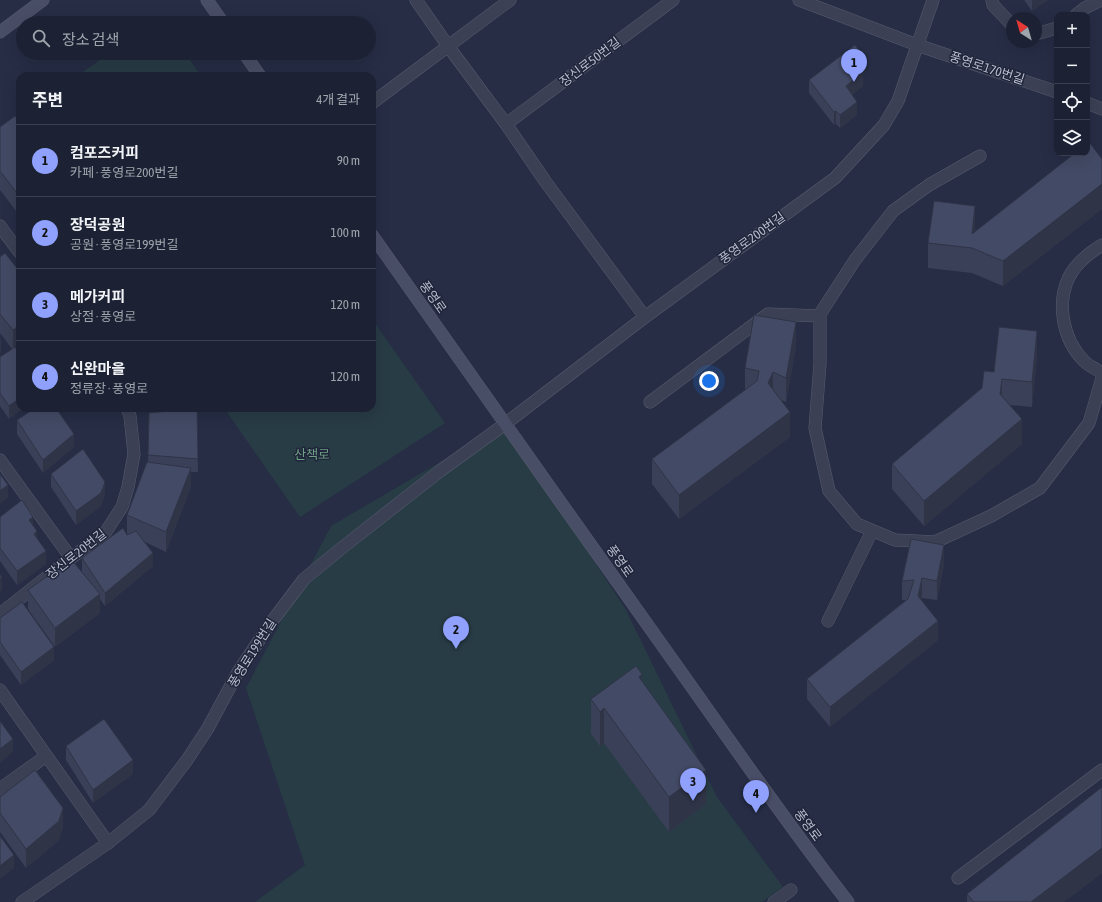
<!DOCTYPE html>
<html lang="ko">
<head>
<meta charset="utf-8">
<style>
	:root { --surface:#1c2234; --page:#252a3c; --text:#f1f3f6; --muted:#a0a4ac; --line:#3a3f4f; --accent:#8fa1fc }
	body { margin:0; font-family:"Asap Condensed","Noto Sans KR",sans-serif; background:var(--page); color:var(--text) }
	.controls { position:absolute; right:12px; top:12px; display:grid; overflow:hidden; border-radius:8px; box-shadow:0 4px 16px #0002 }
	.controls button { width:36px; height:36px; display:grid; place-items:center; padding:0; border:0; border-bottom:1px solid var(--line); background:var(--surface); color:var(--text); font:20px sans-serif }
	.compass { position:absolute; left:1006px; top:12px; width:36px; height:36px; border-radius:50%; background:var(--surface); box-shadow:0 4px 16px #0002; rotate:323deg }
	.you { position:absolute; left:709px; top:381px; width:14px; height:14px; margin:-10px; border:3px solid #fff; border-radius:50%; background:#1a73e8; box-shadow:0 0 0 6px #1a73e833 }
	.badge { display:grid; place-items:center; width:26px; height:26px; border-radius:50%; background:var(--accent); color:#111; font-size:13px; font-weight:700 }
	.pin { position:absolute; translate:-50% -33px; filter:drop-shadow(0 1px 2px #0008) }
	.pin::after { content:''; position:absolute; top:21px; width:14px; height:12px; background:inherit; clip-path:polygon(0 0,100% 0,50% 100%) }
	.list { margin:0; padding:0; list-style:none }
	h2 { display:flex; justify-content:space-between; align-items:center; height:52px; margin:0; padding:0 16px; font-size:17px }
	h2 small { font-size:13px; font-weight:400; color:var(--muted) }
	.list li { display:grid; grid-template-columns:26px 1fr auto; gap:12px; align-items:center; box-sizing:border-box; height:72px; padding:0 16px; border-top:1px solid var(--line) }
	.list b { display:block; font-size:15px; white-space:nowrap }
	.list p { margin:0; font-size:13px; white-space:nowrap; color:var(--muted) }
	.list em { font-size:13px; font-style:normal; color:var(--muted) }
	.icon { flex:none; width:22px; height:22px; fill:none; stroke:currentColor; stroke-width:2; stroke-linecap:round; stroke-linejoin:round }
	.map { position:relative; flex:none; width:1102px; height:902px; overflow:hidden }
	.search { position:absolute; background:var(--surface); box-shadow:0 4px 16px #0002; left:16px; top:16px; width:360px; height:44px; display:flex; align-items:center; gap:10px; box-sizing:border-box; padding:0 14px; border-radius:22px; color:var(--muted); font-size:15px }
	.panel { position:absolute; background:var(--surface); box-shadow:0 4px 16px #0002; left:16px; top:72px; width:360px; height:340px; border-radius:12px }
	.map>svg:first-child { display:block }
	.green { fill:#283c46 }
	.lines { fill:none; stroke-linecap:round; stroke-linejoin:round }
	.service-casing { stroke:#575b6f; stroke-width:13 }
	.pedestrian-casing { stroke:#575b6f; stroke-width:13 }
	.minor-casing { stroke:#575b6f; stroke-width:13 }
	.secondary-casing { stroke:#575b6f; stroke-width:13 }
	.service { stroke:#3b4054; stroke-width:12 }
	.pedestrian { stroke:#3b4054; stroke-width:12 }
	.minor { stroke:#3b4054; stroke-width:12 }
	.secondary { stroke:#494e67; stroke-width:12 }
	.wall { fill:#3a4057 }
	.shaded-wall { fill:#2f3447 }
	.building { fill:#434a65; stroke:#2f3447 }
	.labels { text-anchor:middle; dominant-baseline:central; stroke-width:3; stroke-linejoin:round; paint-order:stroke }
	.street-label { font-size:13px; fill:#b9bccd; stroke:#1f253a }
	.park-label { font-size:13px; fill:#6f9f84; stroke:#1f253a }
</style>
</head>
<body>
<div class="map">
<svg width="1102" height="902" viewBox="0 0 1102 902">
	<rect width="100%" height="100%" fill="#262d45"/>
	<path class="green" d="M110,53h75l16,23h-124z
		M372,319l73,104 -145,94 -76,-109h148z
		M505,424l121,186 91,187 66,90 -21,15h-507l50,-37 -59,-177 85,-162z"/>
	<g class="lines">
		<defs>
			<path id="service" d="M980,156l-51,29 -36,26 -38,49 -35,54v50l-5,64 14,63 28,33 38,16 40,2 56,-26 49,-28 49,-65 13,-45
				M0,226l20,27
				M1102,245c-13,8 -26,18 -33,32 -13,27 -6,63 15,84 5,5 12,8 18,12
				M650,402l118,-88 52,2
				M0,460l71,98
				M0,614l71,-56 34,-25 17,-26 6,-20 6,-33 -4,-38 -3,-8
				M828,621l44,-90
				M0,690l108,153
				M0,789l46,-33
				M958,878l144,-108"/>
			<path id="pedestrian" d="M992,0l1,5 19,20
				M1076,15l9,-7 16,-8
				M1036,34l21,-6
				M372,103l138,-103
				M774,902l17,-12"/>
			<path id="minor" d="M416,0l32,46 58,78 39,57 100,136
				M799,0l118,45 140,47
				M1087,103l15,6
				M506,124l167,-124
				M22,902l86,-59 41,-33 38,-50 21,-32 30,-56 32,-48 34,-45 39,-32 97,-76 65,-47 140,-107 190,-139 49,-53 14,-24 35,-101"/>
			<path id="secondary" d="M207,0l16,23
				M0,32l43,-32
				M244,53l16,23
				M372,235c100,142 201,285 302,427 57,80 113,162 174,240"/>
		</defs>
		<use href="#service" class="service-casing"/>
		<use href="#pedestrian" class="pedestrian-casing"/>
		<use href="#minor" class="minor-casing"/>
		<use href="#secondary" class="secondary-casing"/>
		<use href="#service" class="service"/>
		<use href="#pedestrian" class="pedestrian"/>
		<use href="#minor" class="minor"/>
		<use href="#secondary" class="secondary"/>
	</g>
	<path class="wall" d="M1024,0h24l-16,11z
		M866,72l-3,3v11l-11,9 5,20 -17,13 -4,-4 -2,1 -25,-32v-13z
		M20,123l-4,88 -16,-21v-63z
		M1102,159v50l-99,77 -31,-13 -44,-5v-25l47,-11z
		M0,257l20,15v72l-5,4 5,60h4l-15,11 -9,-13v-49l12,-8 -12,-16z
		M796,347l-10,55 -5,-2 9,37 -111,82 -27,-35v-25l93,-69v-22z
		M1037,356l-5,51 -22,-2 12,39 -98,82 -32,-37v-25l90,-76 12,-16z
		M197,408l1,64h-7v15l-25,65 -21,-10 8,24 -48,40 -5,-7v14l-45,34 -27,-38v-19l54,-18v-14l47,-23 -2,-1v-19l21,-53 1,-49z
		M17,420l57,27 -31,26 -26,-39z
		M51,474l54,21 -4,11 -25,19 -25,-38z
		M0,517l33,8 13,39 -29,21 -17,-24z
		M944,565l-7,35 -15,-2v2l16,40 -108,87 -23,-28v-20l99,-79h-4v-19z
		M0,618l54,42 -33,25 -21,-30z
		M642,682l64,122 -37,28 -65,-89 -4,3 -9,-12v-35z
		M66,746l67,28 -40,29 -27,-43z
		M1102,787v86l-38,29h-97v-8z
		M0,797l63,30 -4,13 -33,28 -26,-36z"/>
	<path class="shaded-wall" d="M1032,0h16l-16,11z
		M866,59v13l-3,3v11l-17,14v-14l11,-20z
		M857,102v13l-17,13v-13z
		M836,111v13l-2,1v-13z
		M1102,184v25l-99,77v-25z
		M20,189v19l-4,3v-19z
		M975,206v25l-2,17 -1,-14z
		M796,322v25l-10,55v-24z
		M20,325v19l-7,6v-20z
		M1037,331v25l-5,51v-25z
		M1,338v13l-1,1v-13z
		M773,372v25l-5,-14z
		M1002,379v25l-2,-10z
		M20,398v10h4l-15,11v-13z
		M150,408h5l-5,4z
		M790,412v25l-111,82v-24z
		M1022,419v25l-98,82v-25z
		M74,434v13l-31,26v-13z
		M191,468v19l-25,65v-20z
		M105,482v13l-4,11 -25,19v-14z
		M8,485v13l-8,6v-13z
		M33,517v13l-4,-10z
		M37,531v13l-3,-10z
		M944,545v20l-7,35v-19z
		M46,551v13l-29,21v-14z
		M153,553v13l-48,40v-13z
		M2,577v13l-2,2v-13z
		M922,578v20l-4,17v-19z
		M100,594v19l-45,34v-19z
		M938,621v19l-108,87v-20z
		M54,647v13l-33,25v-13z
		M642,674v34l-3,-31z
		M604,708v35l-4,3v-34z
		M13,739v13l-13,11v-14z
		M133,760v14l-40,29v-13z
		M706,770v34l-37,28v-35z
		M63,808v19l-4,13 -33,28v-19z
		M1102,848v25l-38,29h-33z
		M14,855v13l-14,11v-13z"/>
	<path class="building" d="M855,45l11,14 -9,7 6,7 -17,13 11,16 -17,13 -4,-4 -2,1 -25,-32z
		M15,116l5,7v66l-4,3 -16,-21v-44z
		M1089,142l13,17v25l-99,77 -31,-13 -44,-5 6,-42 41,5 -3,28 103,-81h12v-9z
		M5,253l15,19v53l-7,5 -13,-16v-57z
		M754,315l42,7 -10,56 -13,-6 -5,11 22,29 -111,83 -27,-36 105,-78 2,-10 -14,-3z
		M999,327l38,4 -5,51 -30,-3 -2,15 22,25 -98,82 -32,-37 90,-76 2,-17 10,1z
		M15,347l5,8v43l-11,8 -9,-13v-36z
		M35,408h21l18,26 -31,26 -26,-40z
		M197,408l1,51 -50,-4 1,-42z
		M83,449l22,33 -4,11 -25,18 -25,-37z
		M147,462l44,6 -25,64 -39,-17z
		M0,474l8,11 -8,6z
		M22,500l11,17 -4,3 8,11 -3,3 12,17 -29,20 -17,-23v-31z
		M123,528l4,7 9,-4 17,22 -48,40 -23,-35z
		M911,539l33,6 -7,36 -15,-3 -4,18 20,25 -108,86 -23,-28 101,-80 6,-19 -12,1z
		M71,559l29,35 -45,34 -27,-38z
		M0,574l2,3 -2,2z
		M22,602l32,45 -33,25 -21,-30v-24z
		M636,666l6,8 -3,3 67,93 -37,27 -65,-89 -4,4 -9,-13z
		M104,719l29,41 -40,30 -27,-44z
		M0,721l13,18 -13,10z
		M35,770l28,38 -4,13 -33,28 -26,-36v-16z
		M1102,787v61l-71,54h-57l-7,-8z
		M0,836l14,19 -14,11z"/>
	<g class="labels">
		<g class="street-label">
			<text transform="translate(590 62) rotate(-37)">장신로50번길</text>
			<text transform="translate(987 68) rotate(18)">풍영로170번길</text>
			<text transform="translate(752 238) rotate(-36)">풍영로200번길</text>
			<text transform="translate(433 297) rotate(55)">풍영로</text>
			<text transform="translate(76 554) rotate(-38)">장신로20번길</text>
			<text transform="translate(620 561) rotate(55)">풍영로</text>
			<text transform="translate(252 653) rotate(-58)">풍영로199번길</text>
			<text transform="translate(808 825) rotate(54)">풍영로</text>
		</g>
		<g class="park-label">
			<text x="312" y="454">산책로</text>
		</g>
	</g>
</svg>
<div class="controls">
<button>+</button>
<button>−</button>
<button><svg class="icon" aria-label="locate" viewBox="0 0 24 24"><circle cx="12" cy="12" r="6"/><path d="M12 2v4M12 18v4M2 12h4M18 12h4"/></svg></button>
<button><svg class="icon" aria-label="layers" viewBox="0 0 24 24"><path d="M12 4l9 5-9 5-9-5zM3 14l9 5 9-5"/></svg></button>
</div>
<svg class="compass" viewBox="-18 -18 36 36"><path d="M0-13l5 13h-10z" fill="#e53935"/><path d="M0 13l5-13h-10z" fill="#a0a4ac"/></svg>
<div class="you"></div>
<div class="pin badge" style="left:854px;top:82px">1</div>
<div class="pin badge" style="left:456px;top:649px">2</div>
<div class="pin badge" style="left:693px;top:801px">3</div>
<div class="pin badge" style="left:756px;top:813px">4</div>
<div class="search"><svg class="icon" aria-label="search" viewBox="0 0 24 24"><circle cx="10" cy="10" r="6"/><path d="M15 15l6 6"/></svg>장소 검색</div>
<section class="panel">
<h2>주변<small>4개 결과</small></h2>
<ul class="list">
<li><span class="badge">1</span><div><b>컴포즈커피</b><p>카페 · 풍영로200번길</p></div><em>90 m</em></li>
<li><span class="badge">2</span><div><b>장덕공원</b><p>공원 · 풍영로199번길</p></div><em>100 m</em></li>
<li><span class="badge">3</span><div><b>메가커피</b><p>상점 · 풍영로</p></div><em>120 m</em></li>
<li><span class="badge">4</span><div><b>신완마을</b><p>정류장 · 풍영로</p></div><em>120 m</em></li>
</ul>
</section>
</div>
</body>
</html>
